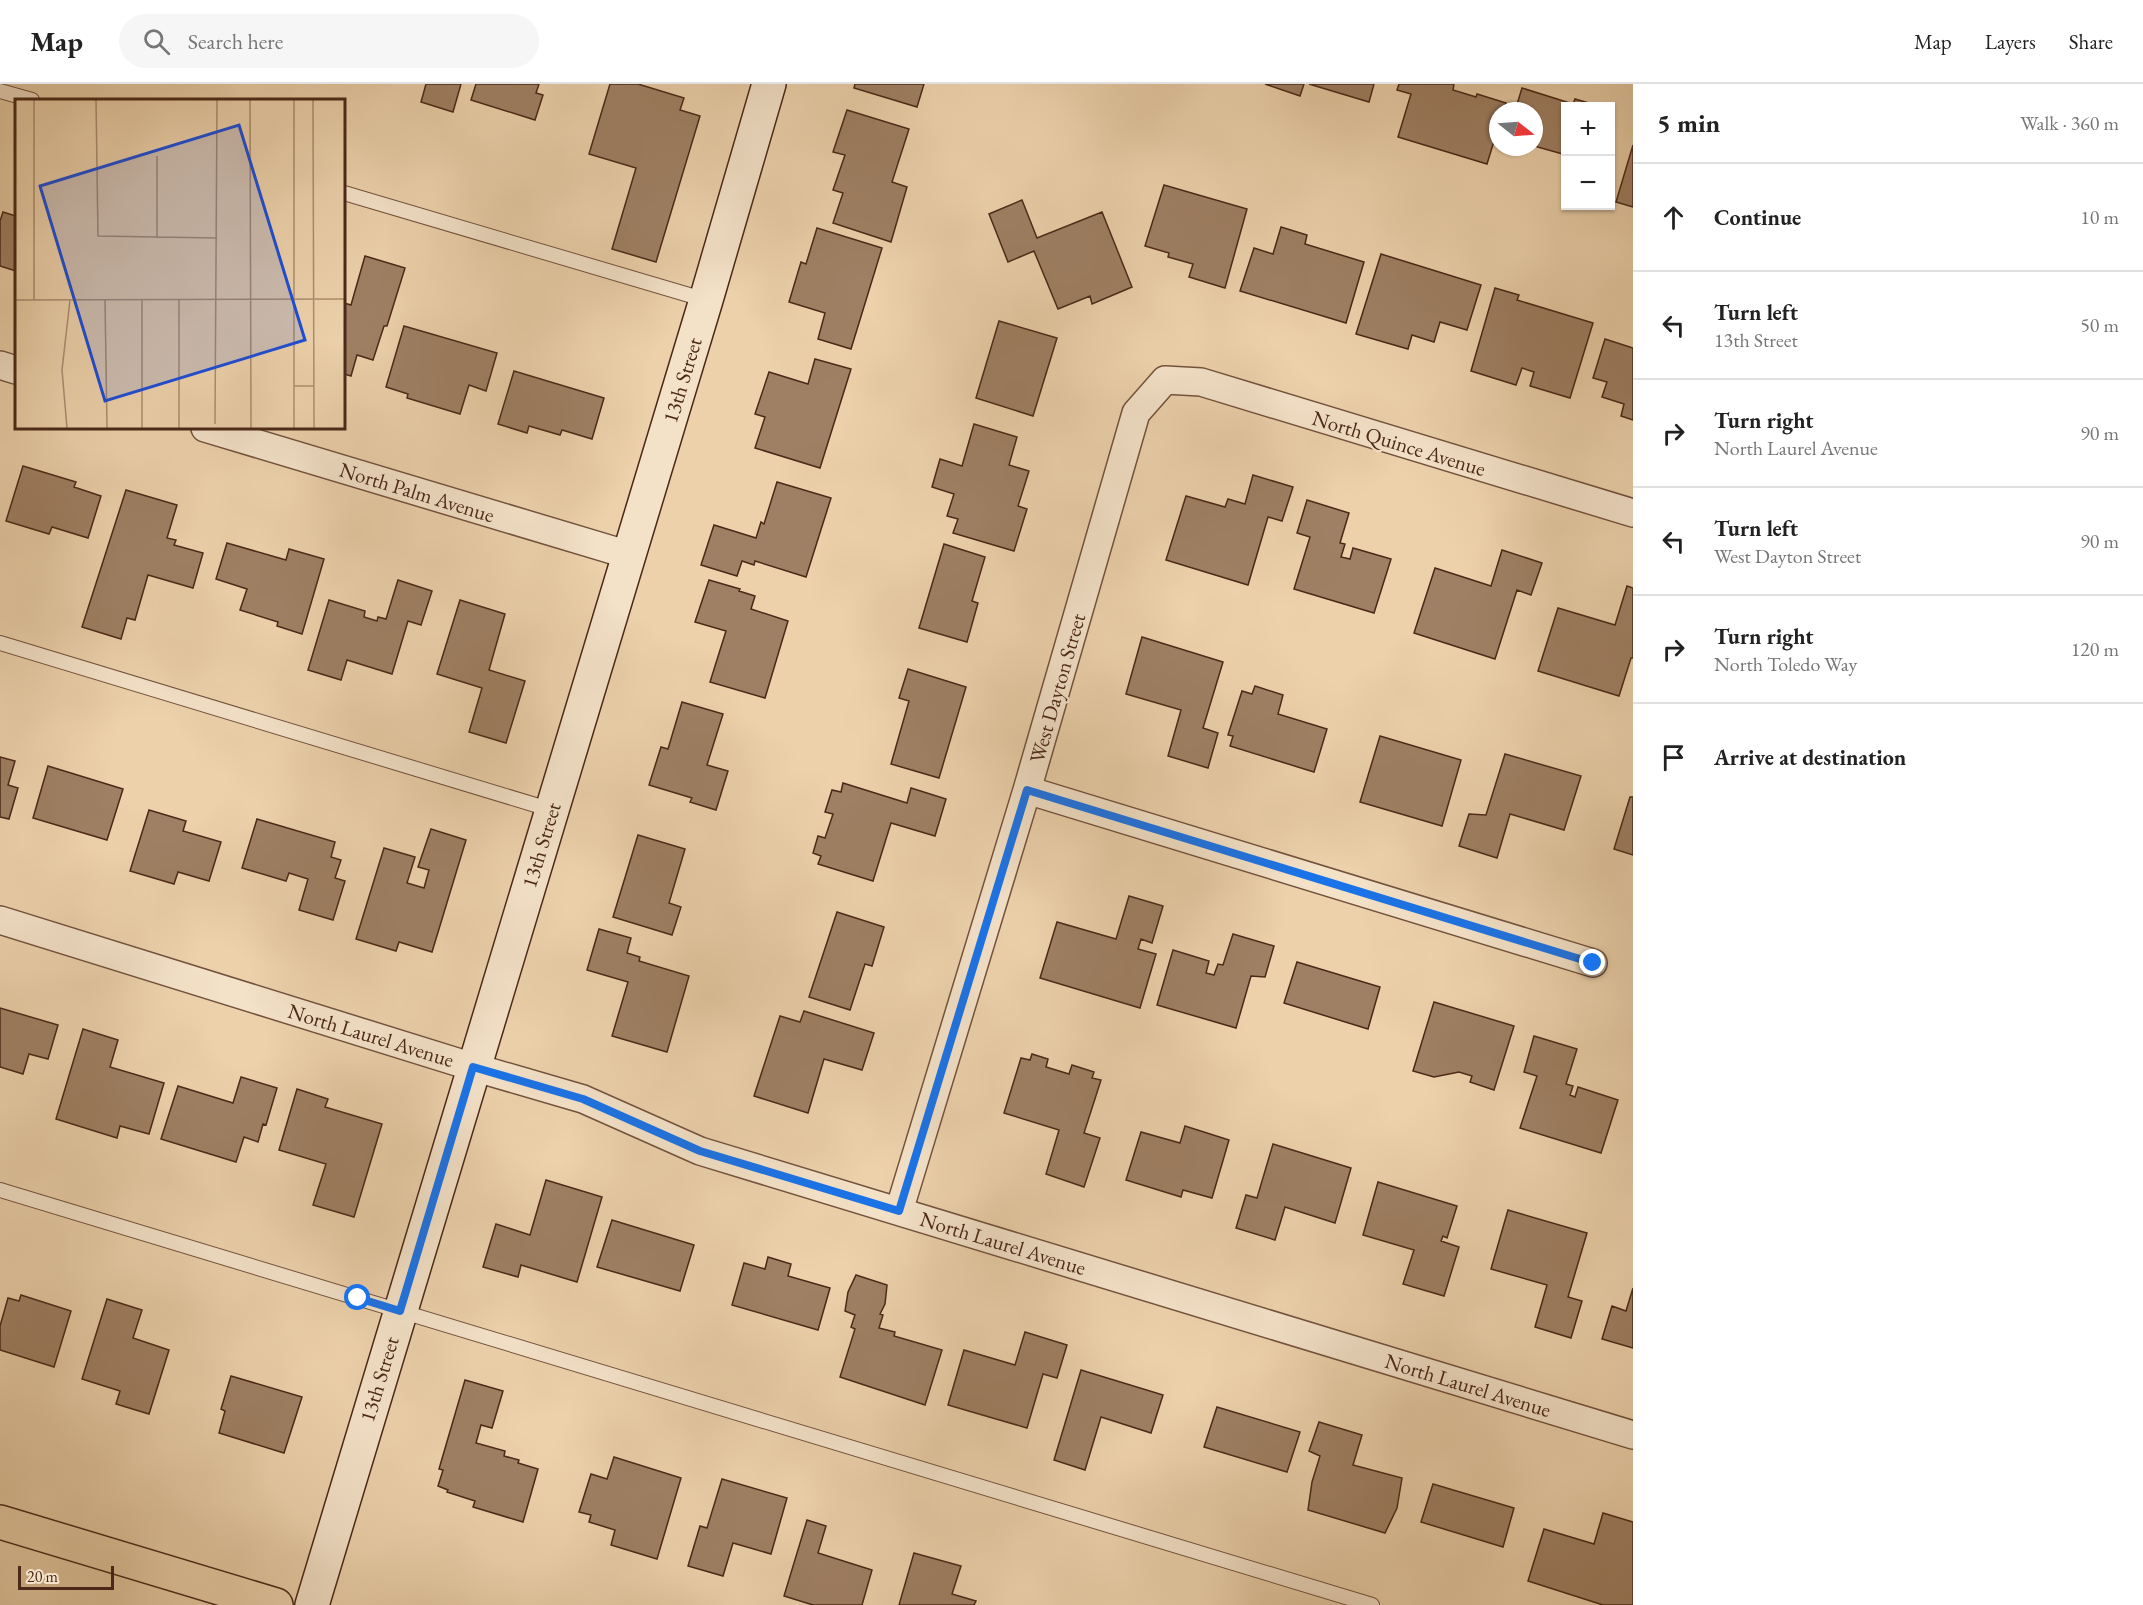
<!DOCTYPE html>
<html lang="en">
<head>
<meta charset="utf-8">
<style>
	:root { --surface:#fff; --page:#f6f6f6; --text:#222; --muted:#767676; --line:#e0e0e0 }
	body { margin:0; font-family:"EB Garamond",serif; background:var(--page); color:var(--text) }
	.controls { position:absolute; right:18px; top:18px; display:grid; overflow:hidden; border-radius:0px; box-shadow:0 2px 4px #0004 }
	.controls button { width:54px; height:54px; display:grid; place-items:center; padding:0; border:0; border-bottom:2px solid var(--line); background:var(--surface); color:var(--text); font:30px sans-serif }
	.compass { position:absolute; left:1489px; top:18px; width:54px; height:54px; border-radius:50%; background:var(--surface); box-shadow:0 2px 4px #0004; rotate:107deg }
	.scale { position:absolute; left:18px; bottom:15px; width:96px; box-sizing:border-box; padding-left:6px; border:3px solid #4b2818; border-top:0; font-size:16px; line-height:21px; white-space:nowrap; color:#4b2818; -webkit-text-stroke:4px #f3e1c8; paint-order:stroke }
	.stop { position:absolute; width:18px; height:18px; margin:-14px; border:4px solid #1a73e8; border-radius:50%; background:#fff }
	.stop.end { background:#1a73e8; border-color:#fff; box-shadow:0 2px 6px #0008 }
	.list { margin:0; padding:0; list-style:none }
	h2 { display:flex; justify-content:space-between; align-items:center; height:78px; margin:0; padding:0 24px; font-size:26px }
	h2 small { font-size:20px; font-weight:400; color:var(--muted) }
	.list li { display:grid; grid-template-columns:39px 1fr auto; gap:18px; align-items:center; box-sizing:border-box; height:108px; padding:0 24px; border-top:2px solid var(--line) }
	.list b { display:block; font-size:22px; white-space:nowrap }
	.list p { margin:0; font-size:20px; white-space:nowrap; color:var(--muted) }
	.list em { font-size:20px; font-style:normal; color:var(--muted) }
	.icon { flex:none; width:33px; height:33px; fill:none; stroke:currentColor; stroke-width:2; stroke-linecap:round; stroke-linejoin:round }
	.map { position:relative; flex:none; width:1633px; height:1521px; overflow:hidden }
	header { display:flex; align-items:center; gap:36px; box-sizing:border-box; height:84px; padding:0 30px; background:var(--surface); border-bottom:2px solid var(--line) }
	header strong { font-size:28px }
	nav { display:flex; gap:33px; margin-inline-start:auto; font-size:21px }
	.search { width:420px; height:54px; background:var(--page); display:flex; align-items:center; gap:15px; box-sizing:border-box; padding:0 21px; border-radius:33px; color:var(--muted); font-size:22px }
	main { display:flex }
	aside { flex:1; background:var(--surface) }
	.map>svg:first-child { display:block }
	.building { fill:#9f8064; stroke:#4b2818; stroke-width:1.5 }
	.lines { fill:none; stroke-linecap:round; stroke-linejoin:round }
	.lane-casing { stroke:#73523d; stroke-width:16 }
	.street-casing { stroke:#73523d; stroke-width:30 }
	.secondary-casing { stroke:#4b2818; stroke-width:36 }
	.primary-casing { stroke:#4b2818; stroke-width:36 }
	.lane { stroke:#f3e1c8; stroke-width:14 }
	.street { stroke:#f3e1c8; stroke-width:27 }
	.secondary { stroke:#f3e1c8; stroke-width:33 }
	.primary { stroke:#ecd1ab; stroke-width:33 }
	.route { stroke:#1a73e8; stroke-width:8 }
	.labels { text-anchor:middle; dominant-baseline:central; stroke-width:4.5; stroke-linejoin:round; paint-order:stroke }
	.street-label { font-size:21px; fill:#4b2818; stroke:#f3e1c8 }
	.inset-road { fill:none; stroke:#ac8d70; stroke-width:1.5 }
	.view { fill:#1d4ed8; fill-opacity:0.15; stroke:#1d4ed8; stroke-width:3 }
	.inset-edge { fill:none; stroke:#4b2818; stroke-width:3 }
</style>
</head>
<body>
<header>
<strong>Map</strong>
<div class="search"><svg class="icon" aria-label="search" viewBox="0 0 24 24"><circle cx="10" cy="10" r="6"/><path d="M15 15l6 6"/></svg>Search here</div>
<nav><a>Map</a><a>Layers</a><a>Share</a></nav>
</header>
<main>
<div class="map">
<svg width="1633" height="1521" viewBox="0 0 1633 1521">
	<rect width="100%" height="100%" fill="#ecd1ab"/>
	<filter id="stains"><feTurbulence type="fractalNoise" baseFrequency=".00333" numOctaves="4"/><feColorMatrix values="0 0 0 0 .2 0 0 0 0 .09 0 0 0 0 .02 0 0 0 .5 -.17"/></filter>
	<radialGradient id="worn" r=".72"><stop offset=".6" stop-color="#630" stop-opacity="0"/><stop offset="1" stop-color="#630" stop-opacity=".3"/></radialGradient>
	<path class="building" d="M426,0h35l-8,28 -32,-10z
		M476,0h63l-3,9 7,2 -8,25 -64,-20z
		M610,0h28l46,14 -4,12 20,6 -44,146 -44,-13 24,-81 -47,-14z
		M855,0h69l-7,23 -63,-19z
		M1265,0h39l-4,12z
		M1309,0h65l-5,18z
		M1399,0h55l-1,6 23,7 1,-3 29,9 -3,8h-5v17l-11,36 -89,-27 13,-43 -14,-4z
		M1522,4l51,16 2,-5 24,7h-33v49l-32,-9v-35h-19z
		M847,26l62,19 -17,53 15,5 -16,55 -58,-19 10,-30 -10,-3 12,-35 -12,-3z
		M1633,61v62l-17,-5z
		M1164,101l83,24 -22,79 -36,-11 4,-13 -25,-7 1,-4 -24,-7z
		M1022,116l15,38 65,-26 30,75 -40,17 -2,-8 -32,13 -24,-58 -26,11 -19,-48z
		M3,128l13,4v59h-1l1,-4 -16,-5v-45z
		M1281,143l26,8 -2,9 59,18 -18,61 -106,-32 14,-43 19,6z
		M817,144l65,20 -31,101 -33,-10 7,-26 -36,-11 12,-40 5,2z
		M1381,170l100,31 -14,45 -27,-8 -6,20 -22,-7 -4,14 -52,-15z
		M365,172l40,12 -18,58h-3l-11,34 -16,-5 -6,21 -7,-2v-71l7,2z
		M1495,204l24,7 -2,5 76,23 -23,75 -40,-12 4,-14 -12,-4 -6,17 -45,-14z
		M999,237l58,17 -24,78 -57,-18z
		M404,242l93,27 -11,38 -17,-6 -9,29 -53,-16 1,-4 -22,-7z
		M1605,255l28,9v72l-12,-4 3,-12 -22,-7 5,-15 -14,-4z
		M815,275l36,10 -31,99 -65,-20 10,-31 -10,-3 14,-42 39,12z
		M514,287l90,27 -12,41 -30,-9 -2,5 -31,-9 -2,7 -29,-9z
		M974,340l43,13 -8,28 20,6 -11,35 9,3 -13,42 -61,-18 5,-14 -11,-3 7,-22 -22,-7 8,-28 22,7z
		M23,382l53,16 -2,5 27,9 -13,42 -36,-11 -3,7 -43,-13z
		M1253,391l40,12 -11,34 -14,-4 -20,68 -82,-25 20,-64 39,11 3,-8 17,5z
		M777,398l54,16 -25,79 -51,-16 -1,4 -12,-4 -5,15 -36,-11 13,-40 42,13 5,-16 3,2z
		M126,406l51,15 -10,33 9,2 -2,5 29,8 -10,35 -45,-13 -13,45 -8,-2 -6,21 -39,-12z
		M1307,416l42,13 -9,30 5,1 -4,13 9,2 3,-11 38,11 -17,54 -80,-24 16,-52 -13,-4z
		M227,459l59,17 3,-11 35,10 -22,75 -25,-8 1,-4 -38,-12 7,-21 -31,-10z
		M944,460l41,13 -13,44 6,2 -11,39 -48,-14z
		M1502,466l40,13 -11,32 -14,-5 -22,69 -81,-26 21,-65 56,18z
		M398,496l34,11 -11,34 -13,-4 -16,53 -45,-14 -6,20 -33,-10 21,-70 36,11 -1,6 13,4 1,-4 8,2z
		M709,496l31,9 -1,2 16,5 -4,13 37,12 -23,77 -55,-16 16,-51 -31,-9z
		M1627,502l6,2v70h-2l-12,38 -81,-25 20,-63 57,17z
		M460,516l45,14 -16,56 36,11 -19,62 -37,-11 13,-44 -45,-14z
		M1142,553l81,25 -20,66 15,5 -10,35 -40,-12 13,-46 -55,-16z
		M908,585l58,18 -27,91 -48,-14 18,-63 -10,-3z
		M1255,602l28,9 -5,19 49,15 -13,43 -84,-26 3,-10 -5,-1 14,-44 10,3z
		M682,618l41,12 -16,51 21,6 -12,39 -26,-8 2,-4 -43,-13 12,-38 7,2z
		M1380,652l81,24 -19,66 -82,-24z
		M1505,670l76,22 -17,54 -54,-16 -13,44 -38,-12 10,-32 17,1z
		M0,673l15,4 -7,24 10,3 -9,31 -9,-2z
		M48,682l75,23 -16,51 -74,-22z
		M843,699l64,20 4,-15 35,11 -11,37 -44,-13 -18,58 -55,-17 3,-8 -8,-3 5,-17 7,2 8,-24 -8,-2 7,-22 9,2z
		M1630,713h3v58l-19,-6z
		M149,726l37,11 -3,10 38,11 -12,39 -31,-9 -4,12 -44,-13z
		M257,735l78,23 -4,15 10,3 -6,18 10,3 -12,39 -34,-10 9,-31 -19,-6 -3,8 -44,-13z
		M431,745l35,11 -34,112 -33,-10 -3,9 -40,-12 28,-91 31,9 -8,26 17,5 5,-18 -11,-3z
		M638,751l47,14 -16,54 12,4 -9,28 -59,-18z
		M1129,812l34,10 -11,37 -11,-4 -3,10 18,5 -16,54 -100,-30 17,-56 59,17z
		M837,828l47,15 -12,39 -7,-2 -15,46 -41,-13z
		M599,845l32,9 -4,15 13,4 -1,4 50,15 -22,76 -55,-16 16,-54 -41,-12z
		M1233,850l41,12 -9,31 -14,-1 -15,52 -79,-23 16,-55 36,11 -3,12 8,2 4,-11 5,1z
		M1297,878l83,25 -12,42 -84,-26z
		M1434,918l80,24 -20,64 -24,-8 2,-6 -13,-4 -25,5 -21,-6z
		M0,924l58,17 -10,34 -19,-5 -6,20 -23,-7z
		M804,927l70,22 -12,37 -38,-11 -16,54 -54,-17 26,-80 20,6z
		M83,945l35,11 -8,27 54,16 -15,51 -29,-8 -3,12 -61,-19z
		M1534,952l43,13 -11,35 7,2 -3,9 5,2 3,-10 40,13 -17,53 -81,-25 17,-52 -13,-4z
		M1032,970l16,5 -2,8 23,7 3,-9 22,7 -2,6 9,2 -17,53 16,5 -16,49 -38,-13 13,-44 -55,-17 17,-55 9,2z
		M241,993l36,11 -11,37 -3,-1 -5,18 -14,-5 -8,25 -75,-23 17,-53 55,17z
		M297,1005l31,10 -3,8 57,17 -28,93 -41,-12 13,-41 -47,-14z
		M1185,1042l44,14 -17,58 -29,-8 -2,7 -55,-17 15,-48 39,11z
		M1273,1060l78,24 -16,55 -50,-16 -10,33 -39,-12 10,-33 11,3z
		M546,1096l56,17 -25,85 -56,-17 -3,12 -35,-10 13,-43 34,11z
		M1378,1098l79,24 -10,32 -4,-2 -2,5 18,6 -15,49 -41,-12 11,-34 -51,-15z
		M1508,1126l79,23 -19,64 14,4 -11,37 -36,-11 12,-42 -56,-16z
		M612,1136l82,25 -14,46 -83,-24z
		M768,1173l23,7 -3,12 42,12 -12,42 -86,-25 12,-42 21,6z
		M856,1191l31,10 -2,19 -5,10 3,1 -4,13 16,4 -1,4 48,14 -17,55 -85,-28 15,-48 -4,-2 4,-12 -10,-4 3,-19z
		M1633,1204v60l-31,-9 10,-33 14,5z
		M21,1211l50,16 -17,56 -54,-17v-24l8,-28 11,3z
		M107,1215l35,11 -9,28 36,12 -20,64 -33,-10 4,-13 -38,-12z
		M1025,1248l42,13 -10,33 -14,-4 -16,54 -79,-23 16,-55 51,15z
		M1081,1286l82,25 -12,38 -50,-16 -16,53 -31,-10z
		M231,1292l71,21 -18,56 -65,-20 6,-22 -4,-2z
		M465,1296l38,11 -11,37 -11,-3 -5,18 29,8 -1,5 15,4 -1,3 20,6 -15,53 -50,-15 2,-6 -28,-9 1,-2 -10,-4 5,-16 -4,-1z
		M1217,1323l83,25 -13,40 -83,-25z
		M1319,1338l43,13 -9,30 49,13 -5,30 -12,25 -77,-23 4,-28 8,-26 -11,-5z
		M614,1373l67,21 -24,81 -46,-14 4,-15 -26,-8 2,-7 -12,-3 12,-38 16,5z
		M722,1395l65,19 -16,56 -38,-11 -10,33 -35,-10 12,-40 7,2z
		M1433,1400l81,24 -11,39 -82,-25z
		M1603,1429l30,9v83h-30l-75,-24 16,-52 50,15z
		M807,1436l19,6 -8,27 54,17 -10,35h-49l-29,-9z
		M914,1469l47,13 -9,28 24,7 -2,4h-75z"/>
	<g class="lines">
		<defs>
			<path id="lane" d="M0,7l32,9
				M344,109l362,107
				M0,559l552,167
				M0,1106l1372,415"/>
			<path id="street" d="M0,281l16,5
				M205,344l424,127
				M1027,706l566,173
				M0,836l473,147 110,32 117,52 933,284
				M899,1127l128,-421 109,-377 29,-33 36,2 432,131"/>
			<path id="secondary" d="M312,1521l394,-1305 63,-216"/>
			<path id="primary" d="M0,1438l276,83"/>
		</defs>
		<use href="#lane" class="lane-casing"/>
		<use href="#street" class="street-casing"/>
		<use href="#secondary" class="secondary-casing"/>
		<use href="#primary" class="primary-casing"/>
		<use href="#lane" class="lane"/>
		<use href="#street" class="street"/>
		<use href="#secondary" class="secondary"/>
		<use href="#primary" class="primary"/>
	</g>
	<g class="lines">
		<path class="route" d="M358,1214l42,13 73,-244 110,32 117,52 199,60 128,-421 566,173"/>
	</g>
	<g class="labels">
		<g class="street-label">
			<text transform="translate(682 296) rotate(-73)">13th Street</text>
			<text transform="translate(1399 359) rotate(17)">North Quince Avenue</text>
			<text transform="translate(417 408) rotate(17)">North Palm Avenue</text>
			<text transform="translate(1057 604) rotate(-74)">West Dayton Street</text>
			<text transform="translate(541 761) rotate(-73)">13th Street</text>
			<text transform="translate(371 951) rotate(17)">North Laurel Avenue</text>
			<text transform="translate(1003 1159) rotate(17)">North Laurel Avenue</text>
			<text transform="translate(379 1295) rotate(-73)">13th Street</text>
			<text transform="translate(1468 1301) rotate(17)">North Laurel Avenue</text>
		</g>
	</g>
	<g transform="translate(15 15)">
		<rect width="330" height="330" fill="#ecd1ab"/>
		<path class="inset-road" d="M19,1v200M81,1l2,136 119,2M235,1l1,328M279,1v328M298,1l1,328M142,57v82M127,200v129M164,200v129M0,201l330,-1M90,201l2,128M279,287h20M200,325l2,-324M52,329l-5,-58 8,-70"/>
		<path class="view" d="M224,26l66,215 -200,61 -65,-215z"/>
		<rect width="330" height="330" class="inset-edge"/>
	</g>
	<rect width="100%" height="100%" filter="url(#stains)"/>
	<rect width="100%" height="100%" fill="url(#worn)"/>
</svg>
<div class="controls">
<button>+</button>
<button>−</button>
</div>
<svg class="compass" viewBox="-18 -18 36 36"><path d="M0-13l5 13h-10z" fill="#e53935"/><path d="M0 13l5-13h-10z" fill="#767676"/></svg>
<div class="scale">20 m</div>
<div class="stop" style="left:358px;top:1214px"></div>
<div class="stop end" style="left:1593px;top:879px"></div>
</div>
<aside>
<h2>5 min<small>Walk · 360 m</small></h2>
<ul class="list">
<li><svg class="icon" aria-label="ahead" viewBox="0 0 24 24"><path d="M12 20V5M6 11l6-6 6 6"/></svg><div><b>Continue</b></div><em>10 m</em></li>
<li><svg class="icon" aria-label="left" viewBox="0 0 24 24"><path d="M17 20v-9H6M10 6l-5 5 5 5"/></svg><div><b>Turn left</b><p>13th Street</p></div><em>50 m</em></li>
<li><svg class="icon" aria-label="right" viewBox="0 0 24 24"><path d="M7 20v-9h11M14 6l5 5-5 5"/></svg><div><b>Turn right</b><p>North Laurel Avenue</p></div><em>90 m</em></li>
<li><svg class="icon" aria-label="left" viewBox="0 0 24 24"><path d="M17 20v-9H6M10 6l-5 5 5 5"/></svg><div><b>Turn left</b><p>West Dayton Street</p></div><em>90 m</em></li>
<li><svg class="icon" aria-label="right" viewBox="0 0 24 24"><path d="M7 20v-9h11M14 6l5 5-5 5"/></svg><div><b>Turn right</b><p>North Toledo Way</p></div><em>120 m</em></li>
<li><svg class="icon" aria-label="arrive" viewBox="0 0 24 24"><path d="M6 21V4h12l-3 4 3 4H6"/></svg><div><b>Arrive at destination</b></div></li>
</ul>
</aside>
</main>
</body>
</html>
